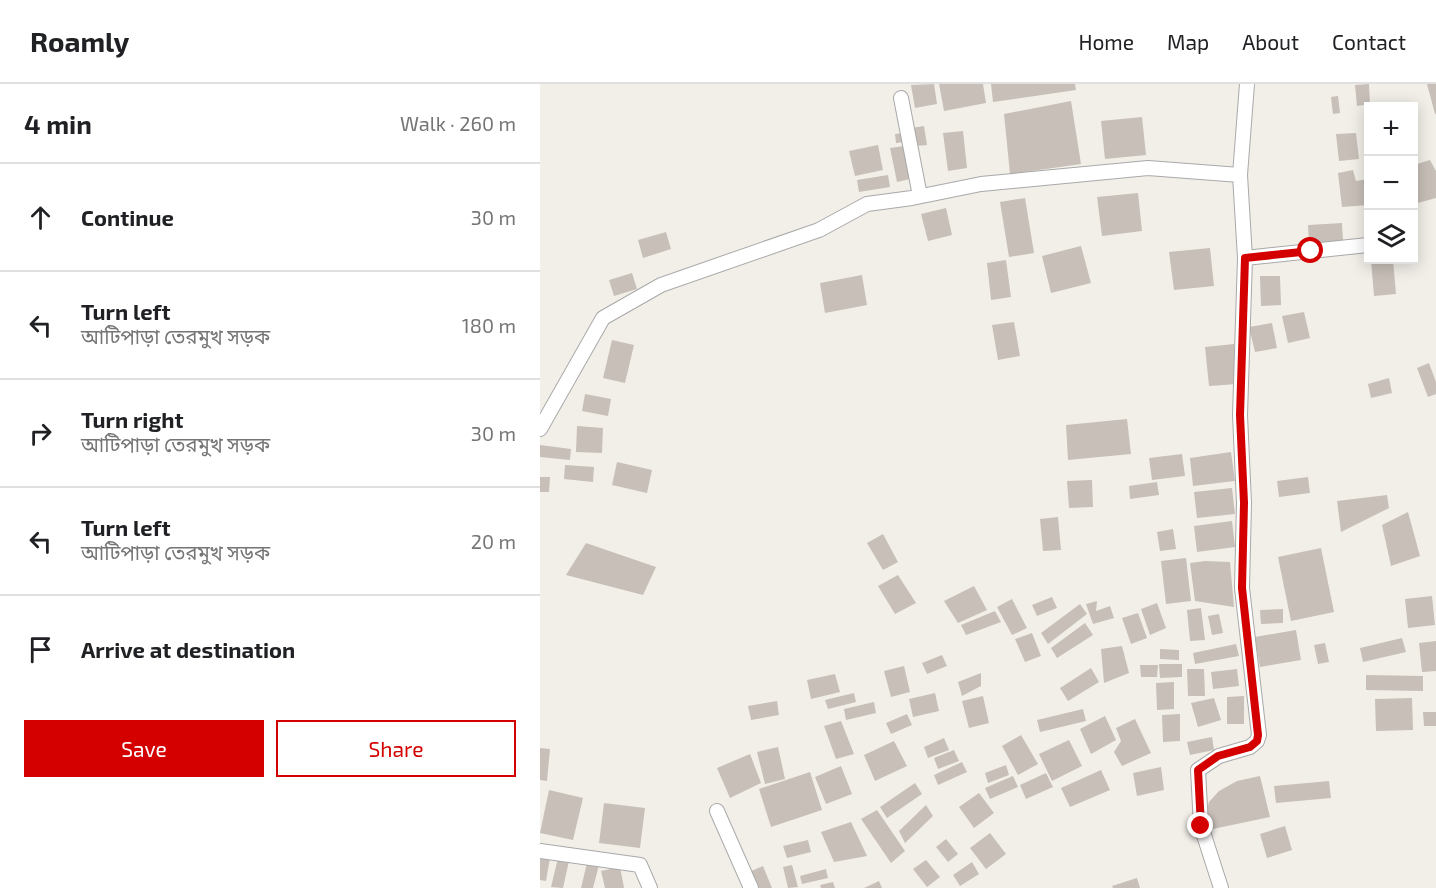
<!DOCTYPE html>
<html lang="en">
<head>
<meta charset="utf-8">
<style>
	:root { --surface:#fff; --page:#f2f2f2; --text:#202124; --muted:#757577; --line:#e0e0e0; --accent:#d40000 }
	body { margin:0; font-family:"Exo 2","Noto Sans Bengali",sans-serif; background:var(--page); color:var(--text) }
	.controls { position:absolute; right:18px; top:18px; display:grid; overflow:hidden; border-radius:0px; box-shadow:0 3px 15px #0003 }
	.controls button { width:54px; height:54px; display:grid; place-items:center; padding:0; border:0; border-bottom:2px solid var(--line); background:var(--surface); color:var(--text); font:30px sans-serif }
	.stop { position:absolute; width:18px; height:18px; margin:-14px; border:4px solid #d40000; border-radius:50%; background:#fff }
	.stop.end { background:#d40000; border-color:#fff; box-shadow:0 2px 6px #0008 }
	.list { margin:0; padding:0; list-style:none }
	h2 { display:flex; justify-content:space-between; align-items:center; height:78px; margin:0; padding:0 24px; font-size:26px }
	h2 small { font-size:20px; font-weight:400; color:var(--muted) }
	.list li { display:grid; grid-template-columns:39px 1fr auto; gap:18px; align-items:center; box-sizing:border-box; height:108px; padding:0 24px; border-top:2px solid var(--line) }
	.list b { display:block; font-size:22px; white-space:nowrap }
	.list p { margin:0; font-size:20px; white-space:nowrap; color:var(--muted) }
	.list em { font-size:20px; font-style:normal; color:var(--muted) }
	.actions { display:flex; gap:12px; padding:18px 24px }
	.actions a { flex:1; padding:14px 0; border:2px solid var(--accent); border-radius:0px; text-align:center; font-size:21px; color:var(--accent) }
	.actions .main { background:var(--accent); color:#fff }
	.icon { flex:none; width:33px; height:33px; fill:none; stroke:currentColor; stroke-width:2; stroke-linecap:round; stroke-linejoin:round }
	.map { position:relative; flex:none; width:896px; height:804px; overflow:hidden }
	header { display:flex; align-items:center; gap:36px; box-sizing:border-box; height:84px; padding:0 30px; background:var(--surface); border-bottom:2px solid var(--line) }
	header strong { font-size:28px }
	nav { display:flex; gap:33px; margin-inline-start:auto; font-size:21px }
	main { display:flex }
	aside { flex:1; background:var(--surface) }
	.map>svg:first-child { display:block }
	.building { fill:#c7bfb8 }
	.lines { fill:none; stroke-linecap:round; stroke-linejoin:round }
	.minor-casing { stroke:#a9a9a9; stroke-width:16 }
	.minor { stroke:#fff; stroke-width:14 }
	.route { stroke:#d40000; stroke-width:8 }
</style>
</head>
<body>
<header>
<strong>Roamly</strong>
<nav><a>Home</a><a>Map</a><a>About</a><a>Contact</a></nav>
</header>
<main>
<aside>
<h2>4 min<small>Walk · 260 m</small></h2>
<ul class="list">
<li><svg class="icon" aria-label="ahead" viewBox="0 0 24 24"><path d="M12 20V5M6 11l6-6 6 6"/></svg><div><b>Continue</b></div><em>30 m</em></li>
<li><svg class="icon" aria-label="left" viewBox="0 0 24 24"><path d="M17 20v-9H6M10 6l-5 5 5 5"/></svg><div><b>Turn left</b><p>আটিপাড়া তেরমুখ সড়ক</p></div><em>180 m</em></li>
<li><svg class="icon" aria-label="right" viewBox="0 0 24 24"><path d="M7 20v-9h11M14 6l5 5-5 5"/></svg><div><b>Turn right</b><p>আটিপাড়া তেরমুখ সড়ক</p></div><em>30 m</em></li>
<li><svg class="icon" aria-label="left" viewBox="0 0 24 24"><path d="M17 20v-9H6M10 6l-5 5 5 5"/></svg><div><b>Turn left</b><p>আটিপাড়া তেরমুখ সড়ক</p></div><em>20 m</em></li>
<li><svg class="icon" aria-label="arrive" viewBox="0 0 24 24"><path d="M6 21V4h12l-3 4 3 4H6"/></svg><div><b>Arrive at destination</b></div></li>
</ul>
<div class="actions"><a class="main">Save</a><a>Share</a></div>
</aside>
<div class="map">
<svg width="896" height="804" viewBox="0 0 896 804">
	<rect width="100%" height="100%" fill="#f2efe9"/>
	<path class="building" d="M394,0l3,20 -22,4 -4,-23z
		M399,0h44l3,19 -42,8z
		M451,0h84l1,6 -83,12z
		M829,0l1,20 -13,2 -2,-21z
		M887,0h9v30h-1z
		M798,12l2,17 -7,1 -2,-17z
		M531,17l10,63 -71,10 -6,-60z
		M602,33l4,38 -41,4 -4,-38z
		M384,42l3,19 -12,1 -3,-18z
		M423,47l4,37 -19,3 -5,-38z
		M364,49l1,9 -9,1 -1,-9z
		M816,49l3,26 -20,2 -3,-27z
		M338,61l5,25 -28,6 -6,-25z
		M364,62l6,33 -13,3 -7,-34z
		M890,76l6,11v27l-22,6v-39z
		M813,86l3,11 12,-2v26l-26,2 -4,-34z
		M348,91l2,12 -31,5 -2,-12z
		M598,109l4,38 -40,5 -5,-39z
		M485,114l9,55 -25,4 -9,-55z
		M406,124l6,27 -24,6 -7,-27z
		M802,139l1,18 -34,2 -1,-18z
		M126,148l5,17 -28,9 -5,-18z
		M541,162l10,37 -40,10 -9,-37z
		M670,164l4,38 -40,4 -5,-38z
		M466,176l5,37 -20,3 -4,-37z
		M831,176h22l3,34 -22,2z
		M92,189l5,16 -23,7 -5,-16z
		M322,191l5,30 -42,8 -5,-30z
		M720,192h20l1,29 -20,1z
		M764,228l6,26 -22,5 -6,-27z
		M474,238l6,34 -22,4 -6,-35z
		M732,239l5,25 -22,4 -6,-25z
		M72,256l22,5 -9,38 -22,-5z
		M694,260l3,40 -28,2 -4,-39z
		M889,279l7,19v12l-8,3 -11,-29z
		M849,294l3,15 -21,5 -3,-14z
		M45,310l26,5 -3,17 -26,-5z
		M587,335l4,35 -63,6 -2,-35z
		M37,342l26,2 -1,25 -26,-1z
		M0,361l31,4 -1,11 -30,-3z
		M691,368l4,29 -42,5 -3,-28z
		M642,370l3,22 -33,4 -3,-22z
		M77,378l35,8 -5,23 -35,-8z
		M25,381l29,2 -1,15 -29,-3z
		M0,393h10l-1,15h-9z
		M768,393l2,16 -31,4 -2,-16z
		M552,396l1,27 -24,1 -2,-27z
		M617,398l2,13 -29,4 -1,-13z
		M692,404l3,26 -38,4 -3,-26z
		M847,411l2,13 -48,24 -4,-31z
		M868,428l12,44 -29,10 -9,-41z
		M518,433l3,33 -18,1 -3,-32z
		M692,437l3,26 -38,5 -3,-26z
		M633,445l3,20 -16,2 -3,-19z
		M343,450l15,28 -15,8 -16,-27z
		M46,459l70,24 -13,28 -77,-20z
		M781,464l13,64 -43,9 -13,-64z
		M646,474l5,43 -25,3 -5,-43z
		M665,477l25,1 4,45 -39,-6 -5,-38z
		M358,491l18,28 -21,11 -17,-28z
		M434,502l13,24 -29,13 -14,-22z
		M892,512l3,29 -27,3 -3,-29z
		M512,513l5,11 -20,8 -5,-11z
		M472,515l15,29 -15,7 -15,-28z
		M557,517l-1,10 14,-5 4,12 -21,6 -7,-20z
		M617,519l9,25 -16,7 -9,-26z
		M540,520l7,10 -39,30 -7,-11z
		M661,524l4,32 -15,1 -3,-31z
		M743,525v14l-22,1 -1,-14z
		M455,527l6,11 -35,13 -5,-10z
		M598,529l9,25 -16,6 -9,-26z
		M679,530l4,19 -11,2 -4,-19z
		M545,539l8,12 -36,23 -6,-10z
		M756,546l5,30 -41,7 -5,-30z
		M492,549l9,23 -16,6 -10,-23z
		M862,554l4,14 -43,10 -3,-14z
		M896,557v30l-14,1 -3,-29z
		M785,559l4,19 -11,2 -4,-19z
		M696,560l3,12 -44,8 -2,-11z
		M582,562l7,27 -25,10 -3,-34z
		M620,565l19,1v10l-19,-1z
		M402,571l5,11 -20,8 -5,-11z
		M619,580h23v13l-22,1z
		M600,581h18l-1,12h-16z
		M364,582l6,26 -19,5 -7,-26z
		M551,584l8,14 -31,19 -8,-13z
		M647,585h17l1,27h-17z
		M697,585l2,17 -26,3 -2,-17z
		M441,589v13l-19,10 -4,-14z
		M295,590l5,18 -29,7 -4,-19z
		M826,591l57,1v15l-57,-1z
		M634,598v27l-17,1 -1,-27z
		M314,609l2,9 -28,7 -3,-9z
		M395,609l4,18 -26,6 -4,-18z
		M443,612l6,27 -20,5 -7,-27z
		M704,612v28h-17v-27z
		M674,614l7,22 -23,7 -7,-24z
		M872,614l1,32 -37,1 -1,-32z
		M237,617l2,14 -28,5 -3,-14z
		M334,618l2,11 -30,7 -2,-11z
		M543,625l3,12 -46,11 -3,-12z
		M883,628h13v14h-12z
		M367,630l5,11 -21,9 -5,-11z
		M640,630v27l-17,1 -1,-27z
		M565,632l11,24 -25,14 -11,-25z
		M595,635l16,34 -29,13 -8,-14 7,-11 -5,-13z
		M301,637l13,33 -18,5 -12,-33z
		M481,651l17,29 -20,11 -16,-29z
		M672,653l2,13 -24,5 -3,-13z
		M404,654l5,12 -21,8 -4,-11z
		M529,656l13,26 -30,15 -13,-27z
		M354,657l13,25 -32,15 -11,-26z
		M238,663l7,32 -20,5 -8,-32z
		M0,664l10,1 -3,32 -7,-1z
		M414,666l5,11 -21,8 -4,-11z
		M210,670l11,29 -31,15 -13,-30z
		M422,678l5,10 -29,13 -4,-10z
		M466,681l3,10 -21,8 -3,-10z
		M301,682l11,28 -26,10 -11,-27z
		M621,683l3,23 -27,6 -4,-23z
		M561,686l9,20 -40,17 -9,-19z
		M270,688l12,38 -51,17 -12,-38z
		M506,689l7,14 -27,12 -6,-14z
		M473,692l5,11 -28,12 -5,-11z
		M720,692l10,41 -62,13 -2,-17 3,-11 10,-11 18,-10z
		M789,697l2,17 -55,5 -2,-17z
		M375,699l7,11 -35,24 -7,-11z
		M9,706l34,8 -10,42 -33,-7z
		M439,709l15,20 -20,15 -15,-21z
		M64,719l41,5 -5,40 -41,-5z
		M386,721l7,11 -28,27 -6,-12z
		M337,726l28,41 -14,12 -30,-44z
		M311,738l16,34 -33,6 -13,-30z
		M745,742l7,24 -25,8 -7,-24z
		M450,749l16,21 -20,15 -16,-21z
		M406,755l12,15 -10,8 -12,-15z
		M268,756l3,12 -24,6 -4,-12z
		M0,772l10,2 -4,23 -6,-1z
		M18,774l11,3 -6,27 -12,-1z
		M386,776l14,17 -13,10 -14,-18z
		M432,778l7,12 -19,12 -7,-11z
		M47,779l12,2 -6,23h-12z
		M252,781l6,22 -10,1 -5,-21z
		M223,782l9,22h-16l-7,-16z
		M80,783l4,21h-19l-4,-17z
		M286,785l2,9 -26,6 -2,-8z
		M597,794l3,10h-27l-1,-2z
		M339,797l3,7h-18z
		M293,798l2,6h-14l-1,-3z"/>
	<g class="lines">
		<defs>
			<path id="minor" d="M361,14l19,98
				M705,174l123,-13
				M0,345l63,-111 58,-33 158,-55 48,-26 45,-6 69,-14 167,-16 92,7
				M177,727l34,77
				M0,767l100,14 10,23
				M681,804l-20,-62 -3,-56 21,-14 31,-9 7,-6 2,-6 -17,-147 2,-85 -4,-88 5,-157 -5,-83 7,-91"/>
		</defs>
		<use href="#minor" class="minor-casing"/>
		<use href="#minor" class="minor"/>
	</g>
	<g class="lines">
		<path class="route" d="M661,742l-3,-56 20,-14 32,-9 7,-6 1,-6 -16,-147 2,-85 -4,-88 5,-157 66,-7"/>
	</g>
</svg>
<div class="controls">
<button>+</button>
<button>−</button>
<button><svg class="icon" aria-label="layers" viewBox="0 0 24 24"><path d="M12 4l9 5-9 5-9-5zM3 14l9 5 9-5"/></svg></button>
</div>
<div class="stop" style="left:771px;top:167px"></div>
<div class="stop end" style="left:661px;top:742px"></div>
</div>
</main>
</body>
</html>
